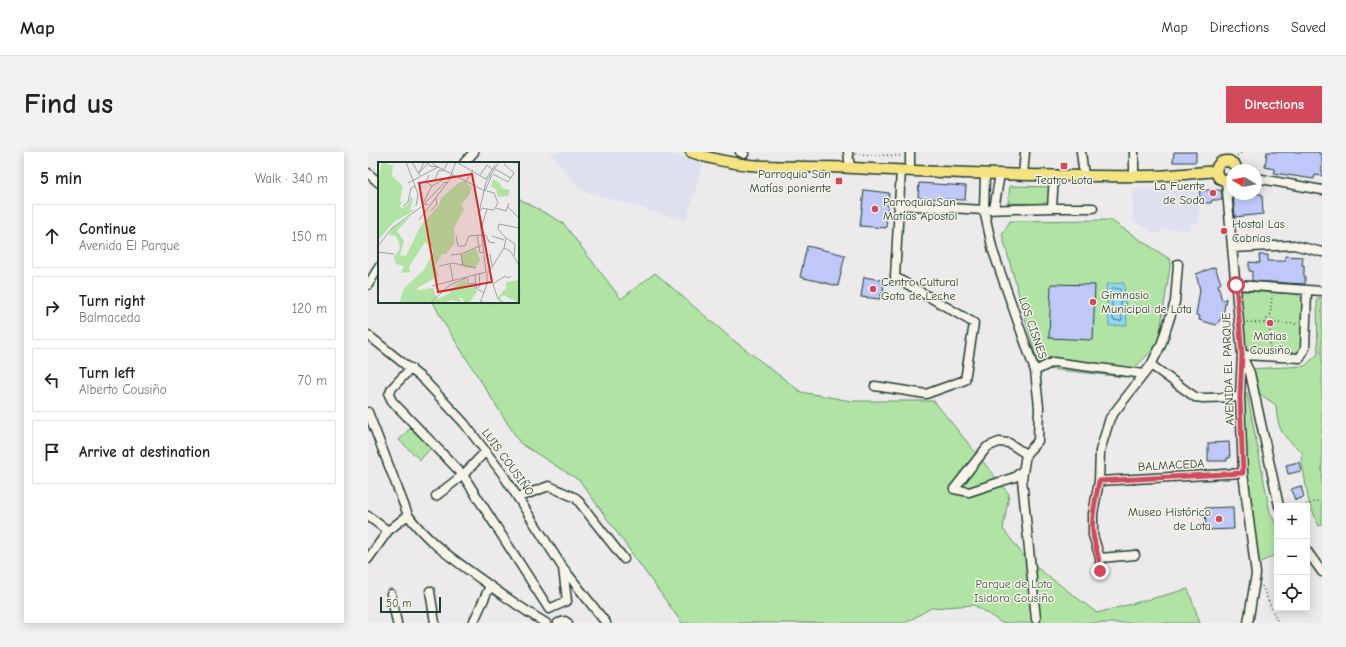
<!DOCTYPE html>
<html lang="en">
<head>
<meta charset="utf-8">
<style>
	:root { --surface:#fff; --page:#f2f2f2; --text:#222; --muted:#767676; --line:#e0e0e0; --accent:#d1495b }
	body { margin:0; font-family:"Comic Neue",sans-serif; background:var(--page); color:var(--text) }
	.controls { position:absolute; right:12px; bottom:12px; display:grid; overflow:hidden; border-radius:0px; box-shadow:0 2px 10px #0003 }
	.controls button { width:36px; height:36px; display:grid; place-items:center; padding:0; border:0; border-bottom:1px solid var(--line); background:var(--surface); color:var(--text); font:20px sans-serif }
	.compass { position:absolute; left:858px; top:12px; width:36px; height:36px; border-radius:50%; background:var(--surface); box-shadow:0 2px 10px #0003; rotate:280deg }
	.scale { position:absolute; left:12px; bottom:10px; width:61px; box-sizing:border-box; padding-left:4px; border:2px solid #1f3d34; border-top:0; font-size:11px; line-height:14px; white-space:nowrap; color:#1f3d34; -webkit-text-stroke:3px #f7f3e8; paint-order:stroke }
	.stop { position:absolute; width:12px; height:12px; margin:-9px; border:3px solid #d1495b; border-radius:50%; background:#fff }
	.stop.end { background:#d1495b; border-color:#fff; box-shadow:0 1px 4px #0008 }
	.list { margin:0; padding:0; list-style:none }
	h2 { display:flex; justify-content:space-between; align-items:center; height:52px; margin:0; padding:0 16px; font-size:17px }
	h2 small { font-size:13px; font-weight:400; color:var(--muted) }
	.list li { display:grid; grid-template-columns:26px 1fr auto; gap:12px; align-items:center; box-sizing:border-box; height:64px; margin:0 8px 8px; padding:0 8px; border:1px solid var(--line); border-radius:0px }
	.list b { display:block; font-size:15px; white-space:nowrap }
	.list p { margin:0; font-size:13px; white-space:nowrap; color:var(--muted) }
	.list em { font-size:13px; font-style:normal; color:var(--muted) }
	.icon { flex:none; width:22px; height:22px; fill:none; stroke:currentColor; stroke-width:2; stroke-linecap:round; stroke-linejoin:round }
	.map { position:relative; flex:none; width:954px; height:471px; overflow:hidden; border-radius:0px }
	header { display:flex; align-items:center; gap:24px; box-sizing:border-box; height:56px; padding:0 20px; background:var(--surface); border-bottom:1px solid var(--line) }
	header strong { font-size:19px }
	nav { display:flex; gap:22px; margin-inline-start:auto; font-size:14px }
	.intro { display:flex; align-items:center; justify-content:space-between; box-sizing:border-box; height:96px; padding:0 24px }
	h1 { margin:0; font-size:28px }
	.button { padding:10px 18px; border-radius:0px; background:var(--accent); color:#fff; font-size:14px; font-weight:700 }
	main { display:flex; gap:24px; padding:0 24px }
	aside { flex:1; background:var(--surface); border-radius:0px; box-shadow:0 2px 10px #0003 }
	.map>svg:first-child { display:block }
	.built { fill:#dee0ef }
	.green { fill:#b1e4a4; stroke:#68906c }
	.water { fill:#91d8f3; stroke:#639aa7 }
	.lines { fill:none; stroke-linecap:round; stroke-linejoin:round }
	.shore { stroke:#4d7b80; stroke-width:1 }
	.building { fill:#bfc8f9; stroke:#1f3d34 }
	.minor-casing { stroke:#1f3d34; stroke-width:11 }
	.major-casing { stroke:#1f3d34; stroke-width:13 }
	.path { stroke:#1f3d34; stroke-width:1.5; stroke-dasharray:1 3; stroke-linecap:butt }
	.minor { stroke:#f7f3e8; stroke-width:8 }
	.major { stroke:#f5e382; stroke-width:10 }
	.route { stroke:#d1495b; stroke-width:5 }
	.poi-dot { fill:#d1495b; stroke:#f7f3e8; stroke-width:1.5 }
	.labels { text-anchor:middle; dominant-baseline:central; stroke-width:3; stroke-linejoin:round; paint-order:stroke }
	.poi-label { font-size:12px; fill:#1f3d34; stroke:#f7f3e8; text-anchor:start }
	.street-label { font-size:12px; fill:#1f3d34; stroke:#f7f3e8 }
	.park-label { font-size:12px; fill:#3c5e4a; stroke:#f7f3e8 }
	.inset-road { fill:none; stroke:#9aa5a2; stroke-width:1 }
	.view { fill:#d62828; fill-opacity:0.15; stroke:#d62828; stroke-width:2 }
	.inset-edge { fill:none; stroke:#1f3d34; stroke-width:2 }
</style>
</head>
<body>
<header>
<strong>Map</strong>
<nav><a>Map</a><a>Directions</a><a>Saved</a></nav>
</header>
<div class="intro"><h1>Find us</h1><a class="button">Directions</a></div>
<main>
<aside>
<h2>5 min<small>Walk · 340 m</small></h2>
<ul class="list">
<li><svg class="icon" aria-label="ahead" viewBox="0 0 24 24"><path d="M12 20V5M6 11l6-6 6 6"/></svg><div><b>Continue</b><p>Avenida El Parque</p></div><em>150 m</em></li>
<li><svg class="icon" aria-label="right" viewBox="0 0 24 24"><path d="M7 20v-9h11M14 6l5 5-5 5"/></svg><div><b>Turn right</b><p>Balmaceda</p></div><em>120 m</em></li>
<li><svg class="icon" aria-label="left" viewBox="0 0 24 24"><path d="M17 20v-9H6M10 6l-5 5 5 5"/></svg><div><b>Turn left</b><p>Alberto Cousiño</p></div><em>70 m</em></li>
<li><svg class="icon" aria-label="arrive" viewBox="0 0 24 24"><path d="M6 21V4h12l-3 4 3 4H6"/></svg><div><b>Arrive at destination</b></div></li>
</ul>
</aside>
<div class="map">
<svg width="954" height="471" viewBox="0 0 954 471">
	<rect width="100%" height="100%" fill="#eceaeb"/>
	<filter id="ink" filterUnits="userSpaceOnUse"><feTurbulence type="fractalNoise" baseFrequency=".025" numOctaves="2"/><feDisplacementMap in="SourceGraphic" scale="8" xChannelSelector="R" yChannelSelector="G"/><feConvolveMatrix kernelMatrix="1 2 1 2 8 2 1 2 1" color-interpolation-filters="sRGB"/></filter>
	<g filter="url(#ink)">
		<path class="built" d="M181,0h116l38,12 -17,57 -105,-31z
			M765,36l67,2 -1,33h-8v7l-30,-1v4h-11v-4l-17,-7z"/>
		<path class="green" d="M642,34l45,1 -2,17 -45,-1z
			M150,46l45,25 58,76 34,-26 78,67 68,52 50,9h83l75,93 -6,35 24,31 70,53 91,-24 12,34h-198l-28,-18 -43,3 -26,15h-223l-102,-142 -60,-38 -76,-120 -11,-21h85z
			M742,68l61,40 -13,84 -32,33 -87,-9 -37,-134 8,-13z
			M876,139l53,3 5,5 -1,50 -6,5 -47,-1 -4,-6 -5,-50z
			M949,146h5v227l-3,1 -10,-23 -8,-46 2,-4c-21,-18 -25,-21 -27,-48l-19,-13 -7,-23 55,-3 13,-12z
			M876,241h3l23,119 7,15v27l-20,10 -8,-61z
			M42,276l21,20 -11,12 -21,-20z"/>
		<path class="water" d="M756,131l3,42 -18,1 -3,-42z"/>
		<g class="lines">
			<path class="shore" d="M745,136l7,1 2,30 -1,2 -8,-1 -2,-30z"/>
		</g>
		<path class="building" d="M806,0h22v10h-23z
			M899,0h52v2h3v22l-7,-1 -1,4 -40,-6v-4l-9,-2z
			M551,31l47,3 -1,14 -47,-2z
			M496,38l25,3 -3,35 -26,-2z
			M832,38h19l3,2v8h-10l-1,3h-12z
			M865,42h29l1,20 -28,3z
			M439,94l38,9 -7,31 -38,-9z
			M891,103h9v6h17v-5l18,1 -1,8h2v11h1v8l-53,-3v-10h-3v-9l11,1z
			M847,115l6,16 -3,2 4,16 4,-3 -3,18 -7,9 -17,-5 1,-4 -4,-1 4,-25 -4,-16z
			M496,125l18,3v4h2l-1,10h-2l-1,5 -19,-2z
			M683,132l44,1 -2,55 -44,-2z
			M861,290l1,16h-3v3h-19v-18z
			M931,310l2,9 -13,3 -2,-9z
			M933,334l3,11 -9,3 -4,-11z
			M865,355l1,22 -28,1 -1,-22z"/>
		<g class="lines">
			<defs>
				<path id="minor" d="M372,0l4,2
					M480,0l2,16
					M713,0l3,24
					M96,11l10,-11
					M542,19v-19
					M0,21l11,10
					M617,22l-1,36 9,41 42,120 4,36 -1,34 -12,13
					M655,23l2,-23
					M766,24v-24
					M888,26l66,12
					M858,29l16,174 -2,42 3,76 13,101 -8,49
					M530,53l86,5 68,-2 2,-33
					M684,56h41
					M626,57l6,-35
					M864,96l62,-3 28,7
					M0,133l11,-18
					M869,133l85,6
					M0,183l55,44 41,44 38,50 61,95 43,55
					M874,203l58,3 5,-10 2,-57
					M874,204l8,17 29,133
					M783,213l44,32 8,1 37,-1
					M43,216l-19,20 -3,7 3,6 71,74 86,134 18,-8 -4,-33
					M667,219l18,-9 91,12
					M507,234l51,8 39,-14 9,-57 -79,-46 6,-107
					M0,260l40,103c19,27 47,45 74,65 21,15 41,30 64,43
					M658,302l-4,25 14,140
					M655,318l-8,7 -46,15 -15,-3 33,-42 12,-5 10,1 17,11
					M731,329l144,-8
					M68,344l27,-21 23,-24
					M151,345l30,-11 27,12 48,61
					M0,364l20,15
					M939,399l15,21
					M732,406l35,-3
					M0,407l20,-28 20,-16
					M732,419v-13l-7,-23v-21l6,-33 1,-30 10,-33 41,-53 10,-20 14,-43 3,-38
					M62,439l5,32
					M23,442l6,29
					M105,471l17,-37
					M190,471l7,-2 3,2"/>
				<path id="major" d="M323,0c55,20 104,13 162,16 98,5 197,9 296,8 23,0 45,-3 67,-5
					M864,27l-6,2 -7,-3c-6,-9 -1,-18 10,-17l6,4 2,5"/>
			</defs>
			<use href="#minor" class="minor-casing"/>
			<use href="#major" class="major-casing"/>
			<path class="path" d="M487,2l47,2
				M869,4l5,-4
				M897 171a5 5 0 1 1 10 0a5 5 0 1 1-10 0Z
				M902,167l2,-24
				M879,170l18,1
				M907,171l23,1
				M902,175v22
				M934,354l20,-6
				M894,434l16,37"/>
			<use href="#minor" class="minor"/>
			<use href="#major" class="major"/>
		</g>
	</g>
	<g class="lines" filter="url(#ink)">
		<path class="route" d="M732,419c0,-13 -5,-24 -7,-37 -2,-18 3,-35 6,-53l144,-8 -3,-76 2,-42 -6,-70"/>
	</g>
	<g class="poi-dot">
		<rect x="692" y="10" width="8" height="8" rx="2"/>
		<rect x="467" y="25" width="8" height="8" rx="2"/>
		<circle cx="845" cy="41" r="4"/>
		<circle cx="507" cy="57" r="4"/>
		<circle cx="856" cy="79" r="4"/>
		<circle cx="505" cy="137" r="4"/>
		<circle cx="725" cy="150" r="4"/>
		<circle cx="902" cy="171" r="4"/>
		<circle cx="851" cy="367" r="4"/>
	</g>
	<g class="labels">
		<g class="poi-label">
			<text x="463" y="22" text-anchor="end">Parroquia San<tspan x="463" dy="14">Matías poniente</tspan></text>
			<text x="696" y="28" text-anchor="middle">Teatro Lota</text>
			<text x="837" y="34" text-anchor="end">La Fuente<tspan x="837" dy="14">de Soda</tspan></text>
			<text x="515" y="50">Parroquia San<tspan x="515" dy="14">Matías Apostol</tspan></text>
			<text x="864" y="72">Hostal Las<tspan x="864" dy="14">Cabrias</tspan></text>
			<text x="513" y="130">Centro Cultural<tspan x="513" dy="14">Gota de Leche</tspan></text>
			<text x="733" y="143">Gimnasio<tspan x="733" dy="14">Municipal de Lota</tspan></text>
			<text x="902" y="184" text-anchor="middle">Matias<tspan x="902" dy="14">Cousiño</tspan></text>
			<text x="843" y="360" text-anchor="end">Museo Histórico<tspan x="843" dy="14">de Lota</tspan></text>
		</g>
		<g class="street-label">
			<text transform="translate(665 176) rotate(71)">LOS CISNES</text>
			<text transform="translate(860 217) rotate(-92)">AVENIDA EL PARQUE</text>
			<text transform="translate(140 310) rotate(54)">LUIS COUSIÑO</text>
			<text transform="translate(803 313) rotate(-3)">BALMACEDA</text>
		</g>
		<g class="park-label">
			<text x="646" y="432">Parque de Lota<tspan x="646" dy="14">Isidora Cousiño</tspan></text>
		</g>
	</g>
	<g transform="translate(10 10)">
		<rect width="141" height="141" fill="#eceaeb"/>
		<path d="M4,0l11,4 -1,10 11,10 -3,15 2,2 -3,4 4,1 5,-4 3,-8 2,3 -3,11h5l-21,12 -16,18v-61zM115,17l7,4 2,5 8,2 -2,6 -10,1 -2,-8 -5,-3zM87,19l7,7 -4,9 -7,8 3,4 -10,19 1,15 -9,11h-4l-7,12 4,10 -22,12 1,2 15,-2 4,11 13,-6 -1,-3 16,-11 2,6h8l2,7 -8,11h-4l-4,-6 -2,2 3,1 -3,2 -7,-2 -8,3h-45l5,-15 20,-18 9,-18 -1,-5 -7,-5 -16,25 1,5 -9,1 3,-7 -8,-2 -2,-7 6,-9 -2,-8 -2,-4 -7,-1 3,-7 19,-12 -14,15 7,10 -4,14 6,1 15,-31 18,-20 3,-8 18,-15zM98,86l4,12 -4,7 -10,1 -4,-3 -1,-10zM141,118v23l-16,-8 -4,5 -1,-3 8,-9v-6z" fill="#b1e4a4"/>
		<path class="inset-road" d="M28,0l12,32 -2,12M34,0l8,14M49,0l3,4 8,1 47,24 7,-16M80,1l28,16M117,7l16,9M41,11l9,-10M41,11l5,-11M73,12l5,-12M115,12l15,8 6,-9 -10,-9M51,13l-3,7 6,4M102,13l7,-10 5,4M57,17l4,-9 4,1 5,-9M108,17l9,-14M88,19l7,-11M30,21l30,-16 -7,-5M44,43l10,-19 20,-11M50,43l-4,-1 21,-22 3,1M25,44l5,-4 3,-14 4,-2M129,44l12,12M118,46l10,3 3,-8M109,47l7,1 4,-7 -4,-10 -7,-2M53,49l6,-7 -1,-6M101,51l3,-5 5,1 -6,20M41,58l34,-45M99,73l3,18 4,-1M106,73l2,14M78,74l2,10h7l4,-10 12,-1M103,74l5,-1 3,7 6,1M114,74l12,4M128,76l9,6 -1,12M0,84l14,-18 29,-21M126,86l2,-10 -8,-9 1,-5 20,4M0,90l16,2M83,92l2,12M112,92l2,12M73,93l10,-1 21,-9M72,102l3,16M61,104l14,-3 23,5M111,110h-3l-7,-59 7,-31 13,-20M111,110l15,-24 6,3 9,14M97,113l1,13 8,5M89,115l1,7 7,-1M115,122l12,-8 3,2 3,-2M115,122l5,15 6,4M54,124l54,-14M98,126l4,-2 -1,-12M102,140l13,1M52,141l20,-18 16,-7M102,141l7,-19v-11"/>
		<path class="view" d="M94,12l20,108 -54,10 -19,-109z"/>
		<rect width="141" height="141" class="inset-edge"/>
	</g>
</svg>
<div class="controls">
<button>+</button>
<button>−</button>
<button><svg class="icon" aria-label="locate" viewBox="0 0 24 24"><circle cx="12" cy="12" r="6"/><path d="M12 2v4M12 18v4M2 12h4M18 12h4"/></svg></button>
</div>
<svg class="compass" viewBox="-18 -18 36 36"><path d="M0-13l5 13h-10z" fill="#e53935"/><path d="M0 13l5-13h-10z" fill="#767676"/></svg>
<div class="scale">50 m</div>
<div class="stop" style="left:868px;top:133px"></div>
<div class="stop end" style="left:732px;top:419px"></div>
</div>
</main>
</body>
</html>
